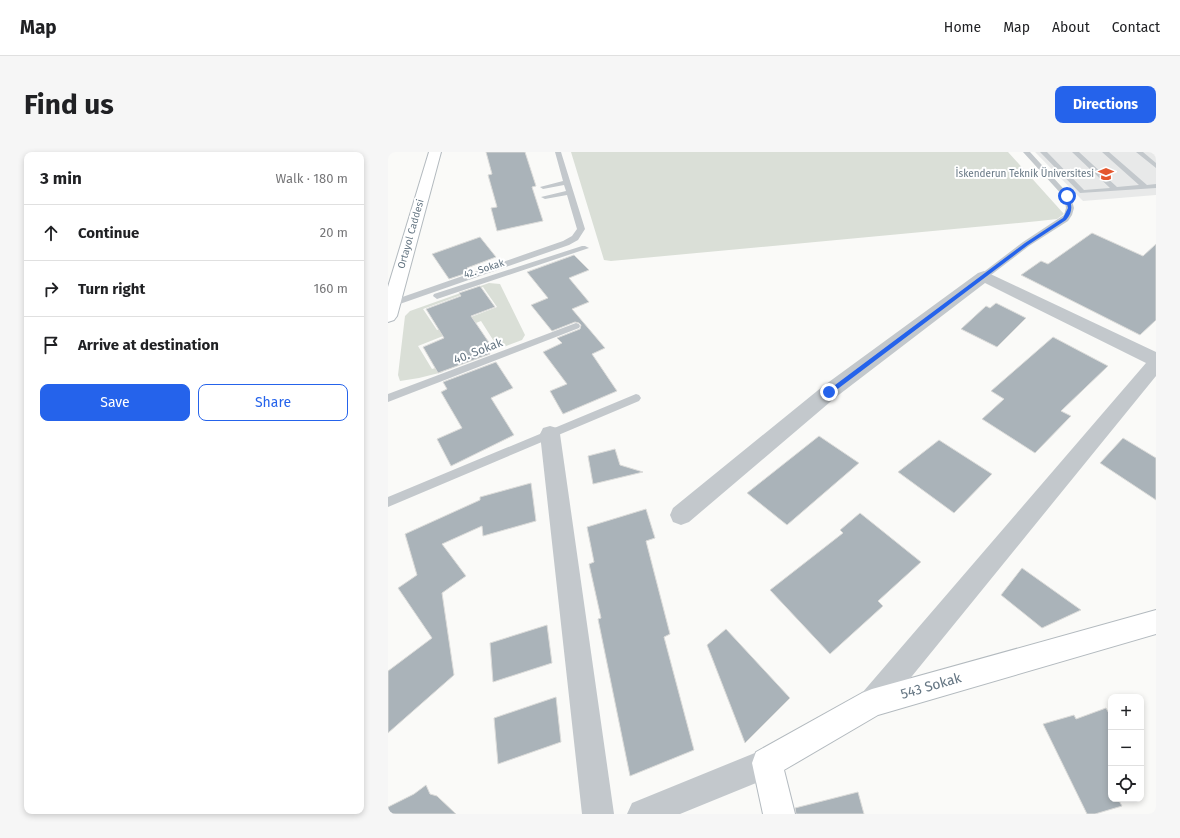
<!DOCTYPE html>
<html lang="en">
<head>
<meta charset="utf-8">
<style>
	:root { --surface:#fff; --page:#f6f6f6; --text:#202124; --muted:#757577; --line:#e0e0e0; --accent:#2563eb }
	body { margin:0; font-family:"Fira Sans",sans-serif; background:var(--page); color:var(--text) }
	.controls { position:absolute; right:12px; bottom:12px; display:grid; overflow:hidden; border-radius:8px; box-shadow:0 2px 6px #0003 }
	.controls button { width:36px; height:36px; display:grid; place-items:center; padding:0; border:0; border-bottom:1px solid var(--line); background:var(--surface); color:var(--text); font:20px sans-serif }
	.stop { position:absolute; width:12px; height:12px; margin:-9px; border:3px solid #2563eb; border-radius:50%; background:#fff }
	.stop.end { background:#2563eb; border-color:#fff; box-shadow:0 1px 4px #0008 }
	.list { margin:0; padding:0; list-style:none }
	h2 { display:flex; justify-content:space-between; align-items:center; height:52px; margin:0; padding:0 16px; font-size:17px }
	h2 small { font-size:13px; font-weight:400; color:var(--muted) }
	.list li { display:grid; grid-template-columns:26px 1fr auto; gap:12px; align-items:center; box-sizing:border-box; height:56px; padding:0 16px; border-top:1px solid var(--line) }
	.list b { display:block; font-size:15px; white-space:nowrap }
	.list em { font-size:13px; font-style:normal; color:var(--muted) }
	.actions { display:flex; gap:8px; padding:12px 16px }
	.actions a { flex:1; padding:9px 0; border:1px solid var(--accent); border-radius:8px; text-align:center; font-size:14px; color:var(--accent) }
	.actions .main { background:var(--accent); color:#fff }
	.icon { flex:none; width:22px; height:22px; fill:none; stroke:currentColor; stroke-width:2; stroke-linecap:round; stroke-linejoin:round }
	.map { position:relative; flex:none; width:768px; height:662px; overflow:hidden; border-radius:8px }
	header { display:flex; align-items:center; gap:24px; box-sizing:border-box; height:56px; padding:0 20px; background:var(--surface); border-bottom:1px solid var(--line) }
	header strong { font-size:19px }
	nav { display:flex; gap:22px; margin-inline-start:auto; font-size:14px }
	.intro { display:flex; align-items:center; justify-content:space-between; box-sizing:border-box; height:96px; padding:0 24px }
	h1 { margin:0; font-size:28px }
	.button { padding:10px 18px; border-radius:8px; background:var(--accent); color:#fff; font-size:14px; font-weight:700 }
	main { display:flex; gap:24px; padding:0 24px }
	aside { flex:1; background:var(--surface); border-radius:8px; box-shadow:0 2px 6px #0003 }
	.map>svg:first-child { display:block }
	.built { fill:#e8e9e9 }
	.green { fill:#dadfd7; fill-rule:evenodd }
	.building { fill:#aab3b9; stroke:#dcdcda }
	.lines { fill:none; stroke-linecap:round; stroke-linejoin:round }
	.secondary-casing { stroke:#b3babf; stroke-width:2 }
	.lane { fill:#c3c8cc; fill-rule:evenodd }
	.street { fill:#c3c8cc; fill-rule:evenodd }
	.secondary { fill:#fff; fill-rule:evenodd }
	.route { fill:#2563eb }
	.labels { text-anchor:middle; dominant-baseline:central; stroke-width:4; stroke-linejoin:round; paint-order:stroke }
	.far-poi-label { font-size:10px; fill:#657683; stroke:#fff; text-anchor:end }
	.far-street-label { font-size:10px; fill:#657683; stroke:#fff }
	.street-label { font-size:12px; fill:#657683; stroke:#fff }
	.near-street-label { font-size:14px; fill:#657683; stroke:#fff }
</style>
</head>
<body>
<header>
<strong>Map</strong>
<nav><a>Home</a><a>Map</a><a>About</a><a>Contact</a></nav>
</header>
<div class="intro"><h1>Find us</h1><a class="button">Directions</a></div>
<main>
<aside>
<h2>3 min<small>Walk · 180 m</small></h2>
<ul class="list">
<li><svg class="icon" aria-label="ahead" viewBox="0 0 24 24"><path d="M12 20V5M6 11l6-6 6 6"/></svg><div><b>Continue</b></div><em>20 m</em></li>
<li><svg class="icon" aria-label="right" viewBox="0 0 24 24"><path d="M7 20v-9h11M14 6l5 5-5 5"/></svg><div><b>Turn right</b></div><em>160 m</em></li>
<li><svg class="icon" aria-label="arrive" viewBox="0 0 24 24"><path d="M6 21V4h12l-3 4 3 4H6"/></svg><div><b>Arrive at destination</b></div></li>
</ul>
<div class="actions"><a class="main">Save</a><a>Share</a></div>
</aside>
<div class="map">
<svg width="768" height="662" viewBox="0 0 768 662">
	<rect width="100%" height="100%" fill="#fafaf8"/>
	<path class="built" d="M647,0h121v43l-73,6z"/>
	<path class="green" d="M183,0h437l56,62 -7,5 -18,2 -428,40 -7,-1z
		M101,131l11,1 25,51 -3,5 -45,17 -9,-3 27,-11 -14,-22 -63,25 14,23 7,-2 4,5 -24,6 -19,3 -2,-6 7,-59 5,-5zM95,135l14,20 -60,23 -14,-21z"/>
	<path class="building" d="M98,0h39l11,34 -4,1 11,34 -46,10 -6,-23 6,-1 -9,-32 4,-1z
		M704,81l51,23 13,-12v76l-16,15 -119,-60 20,-14 7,3z
		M92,85l16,20 -29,11 3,4 -21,7 -17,-25z
		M186,103l15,15 -20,8 20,24 -17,7 33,39 -13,6 25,37 -54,23 -13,-23 17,-7 -24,-32 19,-9 -5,-5 23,-9 1,-4 -2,-2 -4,-1 -23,9 -21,-26 17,-7 -21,-26z
		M92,134l15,21 -24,9 19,28 -5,2 5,8 -52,19 -15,-26 21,-9 -18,-29 35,-13 -2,-3z
		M608,151l30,15 -29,29 -36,-18 25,-23 4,2z
		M665,185l55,29 -47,45 10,5 -36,37 -53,-34 22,-20 -13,-8z
		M108,210l17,26 -22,10 23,37 -63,31 -14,-27 25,-11 -21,-36 6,-3 -4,-7z
		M431,284l40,27 -72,62 -40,-32z
		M735,286l33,20v42l-56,-37z
		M551,288l53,34 -38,39 -56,-41z
		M227,297l5,16 23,7 -50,12 -5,-28z
		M143,331l5,38 -53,15 -1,-10 -40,18 24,32 -24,17 12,82 -66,58v-62l44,-33 -34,-50 19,-13 -12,-41 75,-34v-3z
		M258,357l9,29 -9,3 24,93 -6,3 30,113 -64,26 -32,-157 3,-1 -12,-54 5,-2 -7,-35z
		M472,361l61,49 -43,39 5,5 -53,48 -60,-64 73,-57 -3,-3z
		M634,416l59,42 -39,18 -41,-33z
		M159,473l5,38 -59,19 -3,-39z
		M338,477l64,69 -45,45 -38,-98z
		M168,545l5,45 -63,22 -4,-46z
		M718,556l5,9v82h7l4,7 -27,8h-8l-44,-90 31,-9 2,4z
		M38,633l4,9 7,2 19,18h-68v-7l26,-13z
		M470,640l6,22h-68l-1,-6z"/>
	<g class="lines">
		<defs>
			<path id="secondary" d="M41,0h12l-44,164 -3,4 -6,2v-35z
				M768,458v24l-278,81 -94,55 11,44h-32l-11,-51 4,-11 106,-59 10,-4z"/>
		</defs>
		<use href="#secondary" class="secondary-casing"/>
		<path class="lane" d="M167,0h6l24,77 -7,11 -9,5 -175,61h-6v-4l175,-61 9,-5 5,-7 -10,-34 -22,4 -4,-2 25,-6 -2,-6 -21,4 -3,-2 23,-6z
			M635,0h7l41,45 3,11 -2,7 -4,6 -39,25 -42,32h-6v-4l42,-32 41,-27 2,-7 -2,-11z
			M652,0h7l37,38 26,-2 -38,-36h7l38,35 22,-2 -37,-33h7l38,33 9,-1v4l-76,5z
			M748,0h7l13,11v5z
			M194,94h3l4,2 -149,50 -3,1 -4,-3 1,-2z
			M188,171l3,1 1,2 -1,2 -191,74v-8z
			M248,242l3,1 2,3 -2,3 -251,106v-10z"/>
		<path class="street" d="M596,119l172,81v24l-274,337 -10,4 -10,-4 -4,-10 4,-10 284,-330 -161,-80 -149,114 -147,125 -8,3 -8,-3 -3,-7 3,-7 149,-121 156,-114z
			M162,274l7,2 3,6 54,380h-32l-42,-380 3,-6z
			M379,596l11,4 4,11 -4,11 -98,40h-53l5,-11z"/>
		<use href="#secondary" class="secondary"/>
	</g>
	<path class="route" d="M679,43l2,1c3,10 4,16 -3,24l-38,25 -197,149h-4v-3l198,-148 38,-25 5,-10 -3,-12z"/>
	<defs>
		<symbol id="university-bare" viewBox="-9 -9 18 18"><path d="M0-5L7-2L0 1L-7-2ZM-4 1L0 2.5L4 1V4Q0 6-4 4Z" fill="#e4572e" stroke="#fff" stroke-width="2.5" paint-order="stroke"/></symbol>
	</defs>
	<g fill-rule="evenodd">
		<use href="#university-bare" x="707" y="11" width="22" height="22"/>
	</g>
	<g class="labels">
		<g class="far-poi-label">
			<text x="706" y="22">İskenderun Teknik Üniversitesi</text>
		</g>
		<g class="far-street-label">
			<text transform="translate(23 82) rotate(-74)">Ortayol Caddesi</text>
			<text transform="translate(96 117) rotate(-18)">42. Sokak</text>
		</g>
		<g class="street-label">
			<text transform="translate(90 199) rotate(-21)">40. Sokak</text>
		</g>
		<g class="near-street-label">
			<text transform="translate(543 534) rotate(-16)">543 Sokak</text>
		</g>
	</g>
</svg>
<div class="controls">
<button>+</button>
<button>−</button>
<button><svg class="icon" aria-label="locate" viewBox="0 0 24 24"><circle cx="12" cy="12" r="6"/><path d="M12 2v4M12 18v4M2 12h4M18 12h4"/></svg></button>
</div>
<div class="stop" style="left:679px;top:44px"></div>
<div class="stop end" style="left:441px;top:240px"></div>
</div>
</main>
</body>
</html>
